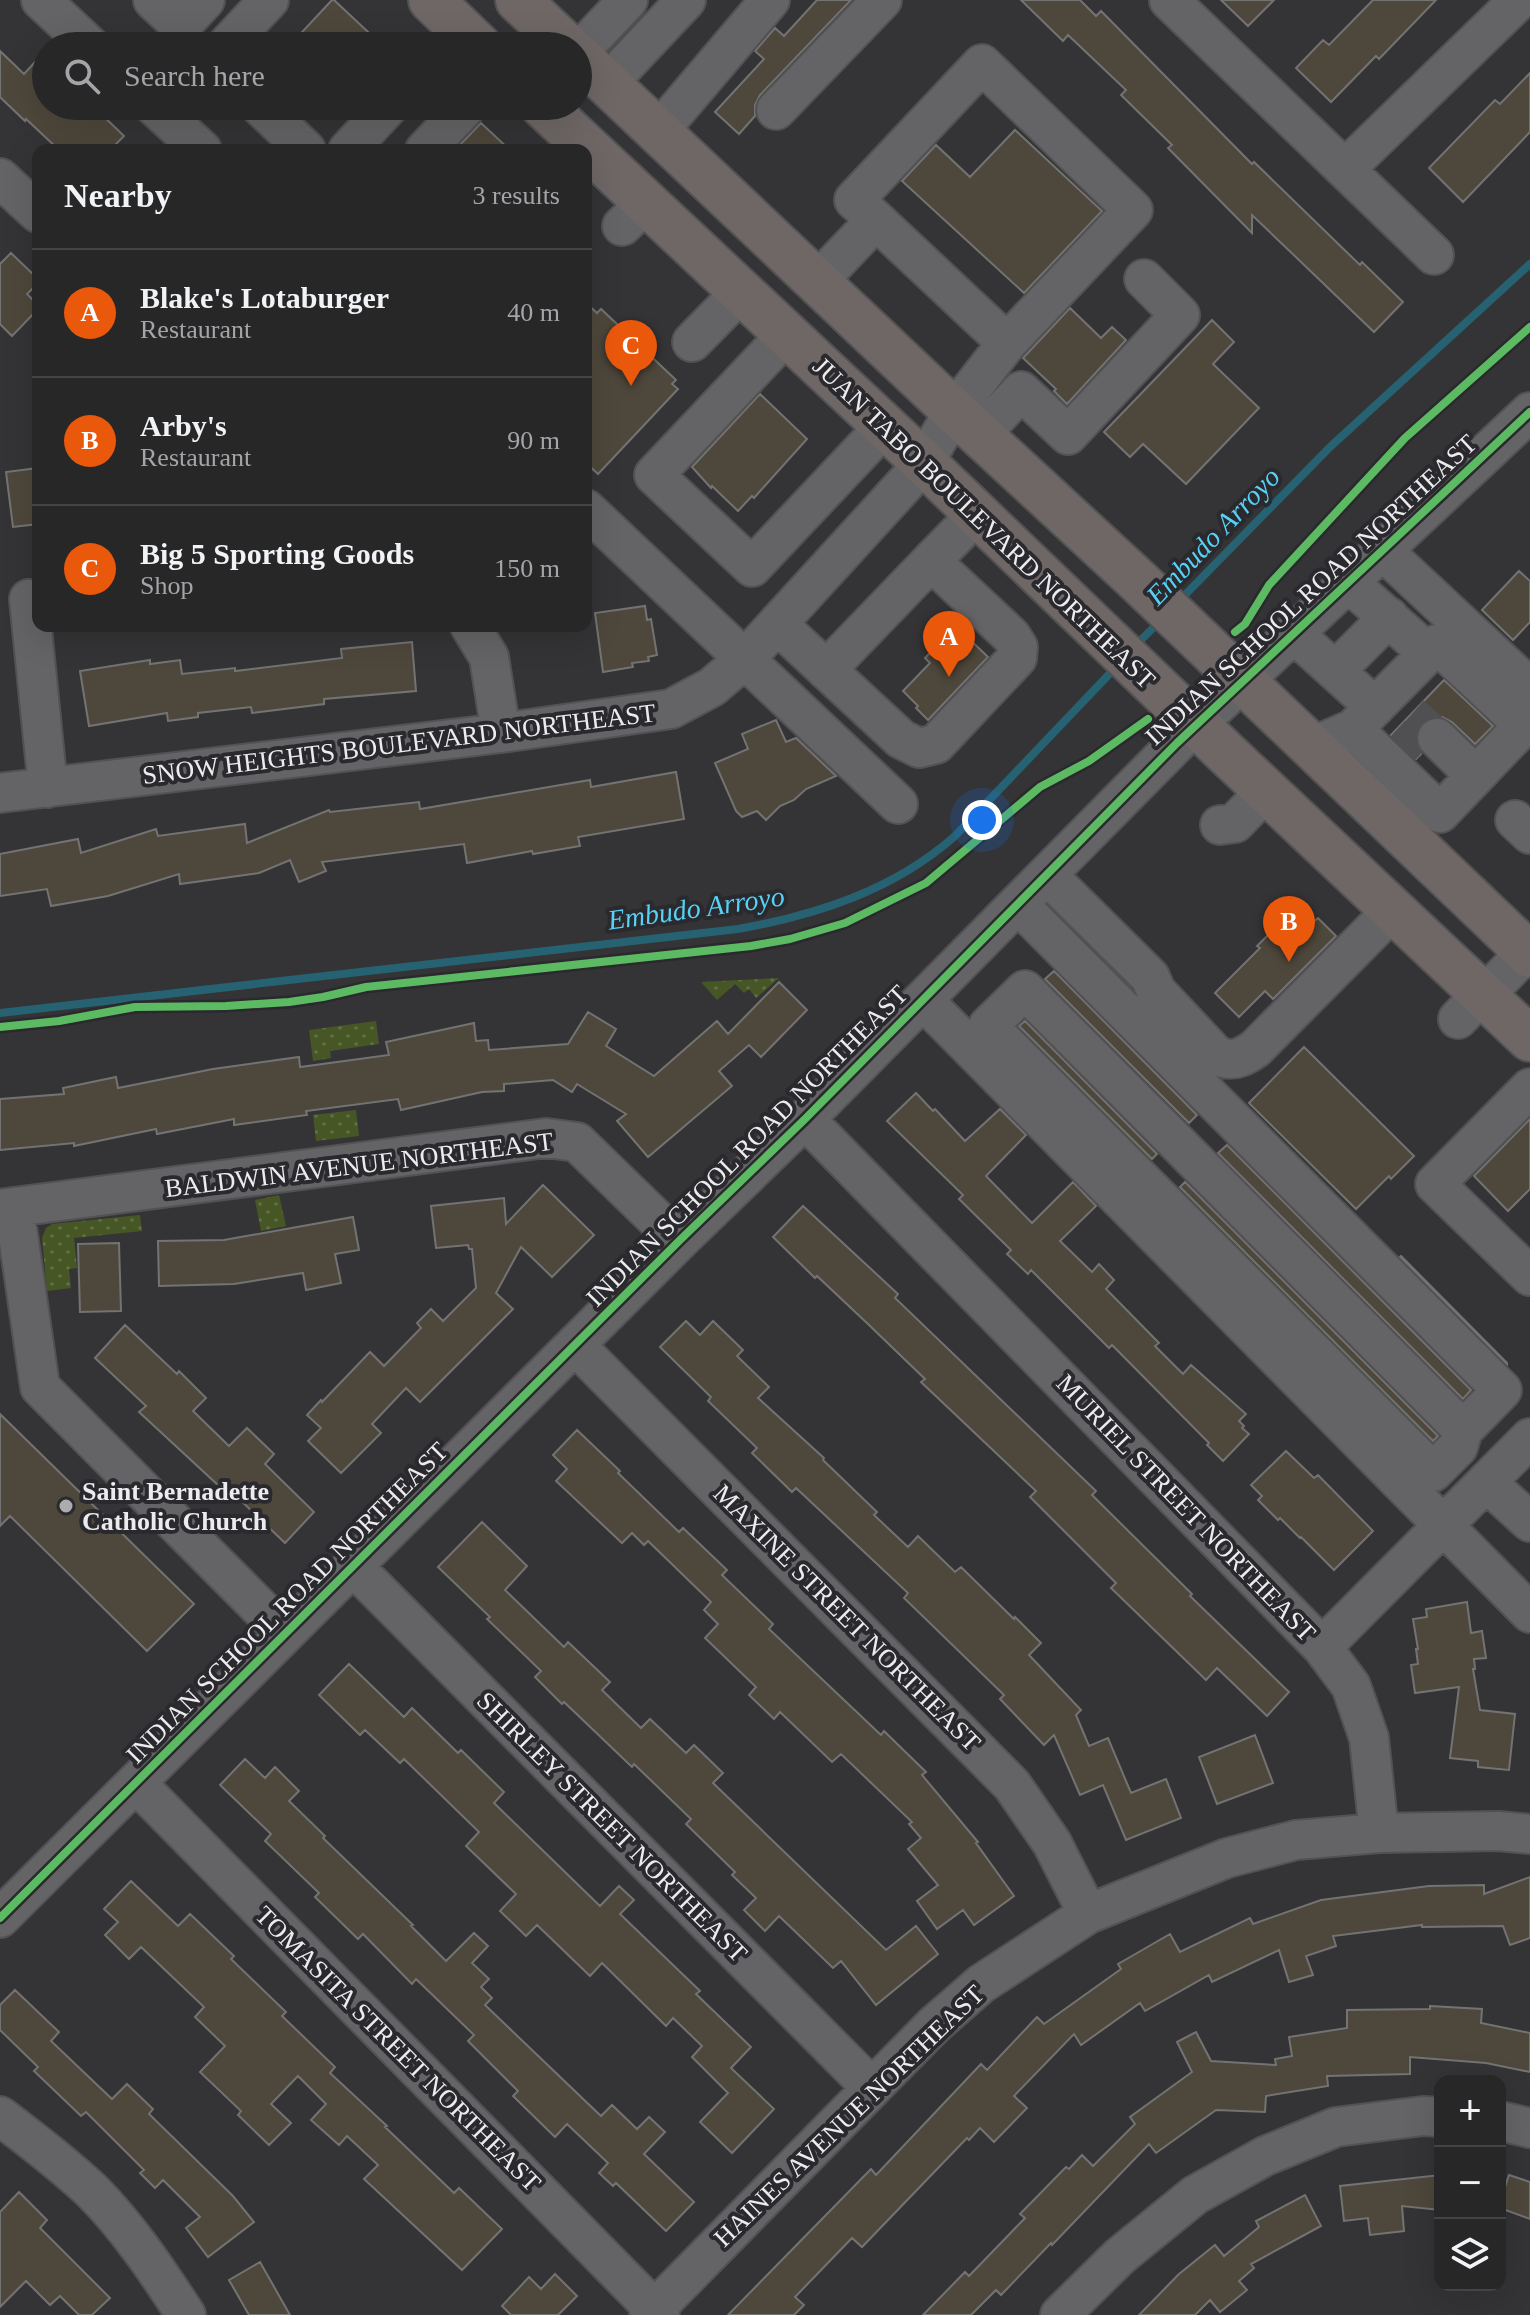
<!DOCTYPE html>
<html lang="en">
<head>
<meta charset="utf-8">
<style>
	:root { --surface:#272728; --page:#333334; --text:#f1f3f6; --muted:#a4a5a8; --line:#434445; --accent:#ea580c }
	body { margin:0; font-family:Georgia,serif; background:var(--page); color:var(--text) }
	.controls { position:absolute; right:24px; bottom:24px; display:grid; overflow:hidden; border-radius:16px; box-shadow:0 8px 32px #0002 }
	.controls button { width:72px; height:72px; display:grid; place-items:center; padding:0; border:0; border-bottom:2px solid var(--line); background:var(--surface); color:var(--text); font:40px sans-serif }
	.you { position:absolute; left:982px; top:820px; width:28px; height:28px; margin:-20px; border:6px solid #fff; border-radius:50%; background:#1a73e8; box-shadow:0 0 0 12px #1a73e833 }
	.badge { display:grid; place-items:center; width:52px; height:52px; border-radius:50%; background:var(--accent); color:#fff; font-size:26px; font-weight:700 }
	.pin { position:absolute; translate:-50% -66px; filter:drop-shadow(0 2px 4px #0008) }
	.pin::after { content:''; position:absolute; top:42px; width:28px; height:24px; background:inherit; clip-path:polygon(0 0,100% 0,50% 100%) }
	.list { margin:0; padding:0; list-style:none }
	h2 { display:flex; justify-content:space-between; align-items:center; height:104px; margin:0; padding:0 32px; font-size:34px }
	h2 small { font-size:26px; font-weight:400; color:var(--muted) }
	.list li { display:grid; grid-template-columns:52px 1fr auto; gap:24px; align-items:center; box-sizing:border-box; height:128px; padding:0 32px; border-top:2px solid var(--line) }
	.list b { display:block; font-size:30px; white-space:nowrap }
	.list p { margin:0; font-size:26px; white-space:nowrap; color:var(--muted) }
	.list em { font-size:26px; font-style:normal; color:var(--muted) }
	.icon { flex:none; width:44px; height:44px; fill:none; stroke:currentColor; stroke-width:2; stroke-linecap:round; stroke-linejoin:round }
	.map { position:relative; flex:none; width:1530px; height:2315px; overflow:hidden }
	.search { position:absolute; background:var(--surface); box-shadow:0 8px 32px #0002; left:32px; top:32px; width:560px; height:88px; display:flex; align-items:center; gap:20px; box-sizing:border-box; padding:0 28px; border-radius:44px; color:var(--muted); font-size:30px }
	.panel { position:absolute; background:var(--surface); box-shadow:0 8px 32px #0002; left:32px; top:144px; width:560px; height:488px; border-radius:16px }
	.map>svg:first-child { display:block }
	.grass { fill:url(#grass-dots) }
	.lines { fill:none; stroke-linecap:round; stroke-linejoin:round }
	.stream { stroke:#266272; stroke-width:8 }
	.building { fill:#4e473b; stroke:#737373; stroke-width:2 }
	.minor-tunnel { stroke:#505052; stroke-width:38; stroke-dasharray:38 19; stroke-linecap:butt }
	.minor-casing { stroke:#525254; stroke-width:42 }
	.major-casing { stroke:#525254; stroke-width:48 }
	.minor { stroke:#646466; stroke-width:38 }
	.major { stroke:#6e6766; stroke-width:44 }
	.cycleway-casing { stroke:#2a292d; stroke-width:13 }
	.cycleway { stroke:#5cba63; stroke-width:8 }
	.poi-dot { fill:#acacae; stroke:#2a292d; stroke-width:3 }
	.labels { text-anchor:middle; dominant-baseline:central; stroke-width:8; stroke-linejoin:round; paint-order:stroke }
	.street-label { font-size:26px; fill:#ececef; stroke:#2a292d }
	.poi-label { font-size:26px; font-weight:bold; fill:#ececef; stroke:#2a292d; text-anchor:start }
	.water-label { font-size:28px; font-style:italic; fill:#57d1f5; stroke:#2a292d }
</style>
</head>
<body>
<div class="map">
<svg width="1530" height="2315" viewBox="0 0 1530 2315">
	<defs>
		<pattern id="grass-dots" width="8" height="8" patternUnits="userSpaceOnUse" patternTransform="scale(2)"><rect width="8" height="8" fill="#465725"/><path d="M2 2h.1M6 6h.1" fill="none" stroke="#616f45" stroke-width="1.8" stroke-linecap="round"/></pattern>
	</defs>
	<rect width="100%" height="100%" fill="#343436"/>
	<path class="grass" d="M779,978l-23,20 -7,-9 -5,4 -9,-9 -18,16 -16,-18z
		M376,1021l3,23 -49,7 1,7 -18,3 -4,-31z
		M356,1110l3,26 -43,5 -3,-26z
		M279,1195l7,31 -25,5 -6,-31z
		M140,1215l2,16 -68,7 3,30 -8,1 2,19 -24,3 -5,-53 4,-10 6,-4z"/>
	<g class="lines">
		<path class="stream" d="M1179,601l151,-154 200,-183
			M1134,647l27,-27
			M0,1013l738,-84c79,-14 156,-39 217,-93l162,-170"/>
	</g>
	<path class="building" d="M332,0h2l49,46h-94z
		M817,0h34l-91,95 -5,10v11l-16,18 -24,-22 49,-53 -9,-8 20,-23 9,8z
		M1021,0h59l16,16 5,-5 151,153 2,-2 106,103 2,-3 41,40 -29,30 -122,-117v18l-84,-85 4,-3 -51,-50 5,-5 -58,-55 -5,6z
		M1221,0h53l-26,26z
		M1373,0h63l-57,59 -3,-3 -45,46 -35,-34 27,-28 6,5z
		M46,50v56h29l13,13 9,-9 27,26 -14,14h-51l-33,-31 -1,2 -25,-24v-46l24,23z
		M1530,73v59l-67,70 -34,-34 66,-68 5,4z
		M481,123l29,27h-55z
		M1015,130l87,81 -78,82 -122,-112 34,-36 34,32z
		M11,253l27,26v4l-11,11 11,11v4l-26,27 -12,-12v-60z
		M586,303l11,10 4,-4 75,71 -4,4 6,5 -80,85 -12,-11z
		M1070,308l31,30 11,-11 14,13 -59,64 -13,-13 2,-2 -33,-31z
		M1212,320l22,22 -21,22 46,44 -73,76 -43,-40 -13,13 -26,-25z
		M760,394l47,45 -53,59 -2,-2 -14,15 -26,-25 -1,2 -19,-21z
		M38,468v56l-25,3 -7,-55z
		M1519,571l11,10v41l-17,18 -31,-30z
		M645,606l2,14 4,-1 6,36 -9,2 1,4 -17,2 1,4 -30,5 -8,-59z
		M961,631l27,26 -60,63 -12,-12 2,-2 -15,-15 27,-28 -5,-5 21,-22 5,5z
		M412,642l4,49 -92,8v5l-72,9 -1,-6 -53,6v4l-30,4 -1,-8 -78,13 -9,-55 70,-11v4l30,-4 2,14 53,-6v3l107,-13 -1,-9z
		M1444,680l49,46 -18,18 -23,-22 -10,-5h-12l-9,6 -5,9v11l5,11 -5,5 -25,-24z
		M776,720l10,22 10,-4 40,38 -30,13 -12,11 -14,6 -14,14 -9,-9 -15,6 -6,-6 -21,-48 33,-14 -6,-15z
		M676,772l8,47 -106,18 2,9 -47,8 -1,-3 -65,12 -3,-19 -142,18 4,9 -27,11 -9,-22 -31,13 -79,11 -1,-10 -71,22 -57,10 -4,-17 -47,7v-42l78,-15 3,14 75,-24 2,7 87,-12 2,19 82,-33 1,2 89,-10 1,7 170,-29 1,7z
		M1293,910l16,16 9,-8 18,18 -63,63 -8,-8 -26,26 -24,-24 45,-45 -3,-2z
		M1054,971l143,144 -8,8 -144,-144z
		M779,982l28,28 -46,47 -12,-12 -30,26 13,15 -84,71 -31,-36 9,-7 -49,-30 -5,8 -19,-12 -49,4v7l-22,1 -81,18 -3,-11 -92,12 1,4 -73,10v-6l-77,15 -1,-5 -82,17v-3l-74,7v-51l64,-5 -1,-6 53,-11 2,11 95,-19 86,-12 1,10 89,-12 -3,-13 88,-19 2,18 12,-1 1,10 79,-6 20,-32 28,17 -10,17 48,30 63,-55 11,13z
		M1025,1021l132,133 -5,5 -133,-133z
		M1304,1047l110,109 -23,23 -2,-3 -33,33 -107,-106z
		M916,1093l17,18 2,-2 30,32 35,-32 26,26 -40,41 46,47 41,-41 23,24 -36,35 32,31 7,-8 15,16 -8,9 53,54 -4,3 28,28 8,-9 55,49 -7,7 5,5 -2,2 7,6 -26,27 -16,-16 2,-2 -97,-98 -3,3 -78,-78 -3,4 -21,-20 4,-4 -52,-51 4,-4 -76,-74z
		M1530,1119v70l-22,22 -34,-35z
		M1227,1145l244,245 -8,9 -245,-246z
		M1185,1182l253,254 -5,5 -253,-254z
		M543,1185l51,50 -42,42 -31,-30 -25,46 17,16 -93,93 -14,-14 -34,36 9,9 -40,40 -33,-32 13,-13 -14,-13 14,-15 1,2 48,-50 14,14 37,-38 -4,-5 14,-14 12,12 33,-33 -4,-39h-3l-1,-4 -32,3 -5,-42 73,-8 2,26z
		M803,1206l95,88 -3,4 201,193 -4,4 100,99 -2,2 99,96 -22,24 -50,-48 -11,12 -95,-92 5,-5 -86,-86 6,-6 -115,-109 4,-3 -56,-54 -52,-49 -2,2 -42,-41z
		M353,1217l6,33 -24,4 6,29 -35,7 -3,-17 -69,11 -75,2 -1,-45 66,-1z
		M119,1243l2,68 -41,1 -2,-68z
		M1401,1256l106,107v1l-107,-107z
		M686,1321l14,14 13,-14 30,29 -6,6 32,31 -11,11 66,60 -1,2 54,52 -3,3 34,32 10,-11 37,36 6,-5 53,52 1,-2 26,26 -12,12 52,55 -5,5 13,31 19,-8 23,55 35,-14 15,39 -55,22 -23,-55 -23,10 -26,-60 -10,10 -44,-46 4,-4 -100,-97 4,-5 -112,-105 -4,4 -40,-39 5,-5 -49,-47 3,-4 -51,-50z
		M125,1325l52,49 2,-3 27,27 -13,13 36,35 18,-18 27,26 -9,10 49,48 -29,31 -50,-48 -3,3 -93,-86 7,-6 -51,-48z
		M0,1414l194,190 -47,47 -137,-135 -10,10z
		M577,1430l43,41 -2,2 61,59 4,-4 44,42 -5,5 51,49 -4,5 112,106 3,-4 42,41 -4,3 56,67 -2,1 38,53 -40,29 -11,-15 -26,19 -20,-28 21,-16 -30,-36 13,-11 -12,-14 3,-2 -71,-68 -9,8 -52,-50 -6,7 -25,-24 7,-8 -51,-49 13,-14 -14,-14 7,-8 -63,-61 -4,4 -12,-12 -10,10 -66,-62 11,-12 -14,-14z
		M1286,1451l28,27 4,-3 55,56 -39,39 -33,-33 -1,1 -20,-20 -2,2 -20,-20 4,-4 -11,-11z
		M482,1522l45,44 -22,24 59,57 4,-5 42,40 -8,8 39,38 9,-9 36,34 8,-8 29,28 -10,10 173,167 30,-24 22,28 -62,51 -35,-44 -8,7 -54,-52 -14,15 -21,-21 12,-12 -24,-23 3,-3 -49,-48 5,-5 -57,-55 -2,3 -68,-65 -2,2 -27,-27 6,-6 -54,-52 3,-2 -52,-50z
		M1467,1602l4,31 11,-2 4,27 -12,1 1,10h-2l7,41 35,4 -6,56 -31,-3v-6l-28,-3 9,-71 -44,6 -4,-28 7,-1 -2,-15h2l-5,-30 14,-2 -1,-8z
		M349,1664l55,53 8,-9 46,45 3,-3 43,42 -10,11 106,103 19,-20 15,14 -14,14 80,77 -4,3 55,53 -20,21 43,41 -42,44 -32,-31 28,-29 -36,-36 10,-11 -29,-28 -7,8 -64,-63 -12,13 -53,-51 -11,11 -26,-25 16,-17 -50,-48 13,-14 -75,-73 -4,4 -35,-33 -5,5 -41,-40z
		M1255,1735l18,48 -56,21 -18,-47z
		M245,1759l20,19 10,-11 24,24 -10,10 36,35 -2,2 90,87 -2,1 35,35 28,-28 14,13 -16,17 17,16 -8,8 11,11 -7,7 116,111 11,-11 25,24 12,-12 16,15 -21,22 50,48 -28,29 -50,-48 -3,3 -14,-13 9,-10 -41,-39 -12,13 -42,-41 5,-5 -50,-50 6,-6 -58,-56 -4,5 -49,-50 -5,5 -43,-42 4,-4 -54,-52 6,-7 -51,-49z
		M1530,1877v61l-20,7 -7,-19 -81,1v-2l-89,11 3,10 -30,10 7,19 -24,7 -10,-32 -67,32 -3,-7 -64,36 -5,-8 -59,42 -7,-11 -60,62 13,12 -33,34 -14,-14 -11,12 -2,-2 -105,109 -10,-9 -57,59 9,8 -10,10h-66l143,-146 5,6 105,-111 6,6 50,-53 7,7 77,-55 -3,-5 52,-30 10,18 70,-34 3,6 68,-24 108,-14 55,-1v9z
		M131,1881l47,45 12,-12 44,42 -3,3 55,53 -4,4 53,51 -5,6 57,53 -2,1 69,66 5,-5 43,41 -40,41 -98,-91 14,-14 -31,-29 -8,9 -28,-25 15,-16 -28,-28 -27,28 20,19 -22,22 -31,-30 3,-4 -41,-39 25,-26 -30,-29 9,-10 -63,-60 -12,12 -24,-24 13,-13 -14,-13z
		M15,1990l44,42 -8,9 61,58 15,-15 26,25 -4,5 84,82 21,26 -46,35 -22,-29 14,-11 -37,-37 -8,8 -15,-15 4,-3 -58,-58 -5,4 -47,-45 4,-4 -38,-37v-25z
		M1430,2006l52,3 -1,14 49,10v39l-44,-9 -76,-6v17l-83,2 1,10 -62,10 -1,16 -49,-2 -60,43 -7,-9 -97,101 -1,-2 -50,52 -5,-5 -25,25h-48l42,-43 4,4 56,-58 -5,-4 46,-47 3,2 13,-14 11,11 42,-42 -5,-7 62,-45 -15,-30 19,-10 15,29 65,4 -1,-6 17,-3 -3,-19 58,-9v-18l83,-1z
		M1440,2175v35l-38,-4 2,25 -34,4 -2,-17 -24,3 -4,-35z
		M1509,2175l21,7v37l-30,-11v-6z
		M19,2192l28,28 -7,8 70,70 -18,17h-13l-19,-19 -10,9 -24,-24 -26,26v-95z
		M1305,2195l16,31 -70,38 3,4 -15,13 8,9 -27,22 -10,-12 -15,15h-56l40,-41 36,-29 9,11 35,-29 -3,-6z
		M260,2262l30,53h-41l-20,-35z
		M555,2274l22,22 -19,19h-47l-9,-9 27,-29 12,12z"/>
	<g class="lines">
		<path class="minor-tunnel" d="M1411,715l26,23
			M1392,735l25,23"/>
		<defs>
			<path id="minor" d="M41,0l49,46
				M153,0l28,26 24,-26
				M1169,0l265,255
				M226,46l43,-46
				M578,53l50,-53
				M607,84l79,-84
				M154,106l48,44
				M260,106l46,44
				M776,110l106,-110
				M658,132l112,-132
				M348,150l41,-44
				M425,150l42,-44
				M1345,169l174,-169
				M0,178l38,35
				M622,226l24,-23
				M817,282l59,-62 131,123
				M786,335l-132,140 98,92 132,-140
				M692,342l49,-50
				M980,435l41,-44 47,44 112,-120 -36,-36
				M586,509l312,295
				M1382,550l148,138
				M1348,582l80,71
				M29,599l19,189
				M777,624l124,115 18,9 17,-4 81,-86 1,-11 -7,-11 -80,-75 46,-47
				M470,626l19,31 12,76
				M1293,633l82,74
				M826,670l105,-109
				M1335,671l54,-54
				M1437,738l38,37
				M1312,747l41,-18 84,-85 87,81 -84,88 -87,-84
				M0,793l501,-60 170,-24 41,-22 34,-29 178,-195 30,-52 53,-68 126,-133 -151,-146 -128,136 22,20
				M1515,820l15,14
				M1220,825l15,-2 31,-32
				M1047,875l103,102 6,14 60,64c15,8 27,3 40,-7l137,-138
				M1018,904l484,486 -39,40 -5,17 -25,25 -445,-446 37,-36 438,440
				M1484,996l46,-48
				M923,1000l607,613
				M1458,1019l24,-25
				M1530,1088l-95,96 95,92
				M805,1119l517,528 29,39 18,52 10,95
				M14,1207l26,180 245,246
				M0,1209l546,-71 31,4 102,99
				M575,1345l437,440 40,58 36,71
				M1486,1482l44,40
				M353,1566l519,522
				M1322,1647l208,-209
				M136,1783l524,532
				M0,1918l679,-677 126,-122 372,-376 353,-331
				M0,2116c32,24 63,48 92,75 36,36 66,81 94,124
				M1500,2121l30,7
				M649,2315l285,-290 47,-41 107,-70 139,-56 69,-18 83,-7 119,-2 32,3
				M1060,2315l60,-59 75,-61 70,-39 71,-29 87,-11 17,1"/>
			<path id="major" d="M431,0l48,46
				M518,0l49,46
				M578,56l376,355 182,168 394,376
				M543,106l381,357 303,291 303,285"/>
		</defs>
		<use href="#minor" class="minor-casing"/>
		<use href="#major" class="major-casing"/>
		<use href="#minor" class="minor"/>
		<use href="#major" class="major"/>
		<defs>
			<path id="cycleway" d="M1235,632l10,-8 24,-39 136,-147 125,-111
				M0,1027l59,-6 76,-14 91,-1 63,-4 34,-5 43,-10 385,-41 39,-7 55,-16 81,-40 114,-96 49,-26 59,-42
				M0,1918l679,-677 126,-122 372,-376 353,-331"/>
		</defs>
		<use href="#cycleway" class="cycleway-casing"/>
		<use href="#cycleway" class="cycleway"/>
	</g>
	<circle class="poi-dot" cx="66" cy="1506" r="8"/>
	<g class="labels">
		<g class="street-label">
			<text transform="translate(984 523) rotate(44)">JUAN TABO BOULEVARD NORTHEAST</text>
			<text transform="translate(1311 590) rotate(-43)">INDIAN SCHOOL ROAD NORTHEAST</text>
			<text transform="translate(399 744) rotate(-7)">SNOW HEIGHTS BOULEVARD NORTHEAST</text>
			<text transform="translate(747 1146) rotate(-45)">INDIAN SCHOOL ROAD NORTHEAST</text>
			<text transform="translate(359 1165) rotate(-7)">BALDWIN AVENUE NORTHEAST</text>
			<text transform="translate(1186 1508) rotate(46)">MURIEL STREET NORTHEAST</text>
			<text transform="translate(287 1603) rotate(-45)">INDIAN SCHOOL ROAD NORTHEAST</text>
			<text transform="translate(847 1618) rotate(45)">MAXINE STREET NORTHEAST</text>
			<text transform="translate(612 1827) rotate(45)">SHIRLEY STREET NORTHEAST</text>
			<text transform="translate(398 2049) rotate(45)">TOMASITA STREET NORTHEAST</text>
			<text transform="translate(849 2116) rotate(-44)">HAINES AVENUE NORTHEAST</text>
		</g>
		<g class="poi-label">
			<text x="82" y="1491">Saint Bernadette<tspan x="82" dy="30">Catholic Church</tspan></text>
		</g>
		<g class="water-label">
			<text transform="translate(1213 536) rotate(-46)">Embudo Arroyo</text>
			<text transform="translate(696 908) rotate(-8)">Embudo Arroyo</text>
		</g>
	</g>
</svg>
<div class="controls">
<button>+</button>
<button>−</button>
<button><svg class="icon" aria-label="layers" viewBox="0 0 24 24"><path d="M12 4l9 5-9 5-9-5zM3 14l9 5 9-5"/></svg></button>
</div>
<div class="you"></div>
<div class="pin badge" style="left:949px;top:677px">A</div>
<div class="pin badge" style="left:1289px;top:962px">B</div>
<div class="pin badge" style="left:631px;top:386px">C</div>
<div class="search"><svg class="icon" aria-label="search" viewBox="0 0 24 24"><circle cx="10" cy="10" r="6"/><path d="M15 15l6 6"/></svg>Search here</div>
<section class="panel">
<h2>Nearby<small>3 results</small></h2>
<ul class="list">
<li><span class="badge">A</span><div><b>Blake's Lotaburger</b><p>Restaurant</p></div><em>40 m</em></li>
<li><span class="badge">B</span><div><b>Arby's</b><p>Restaurant</p></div><em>90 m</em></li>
<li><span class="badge">C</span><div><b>Big 5 Sporting Goods</b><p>Shop</p></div><em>150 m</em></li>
</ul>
</section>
</div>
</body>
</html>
